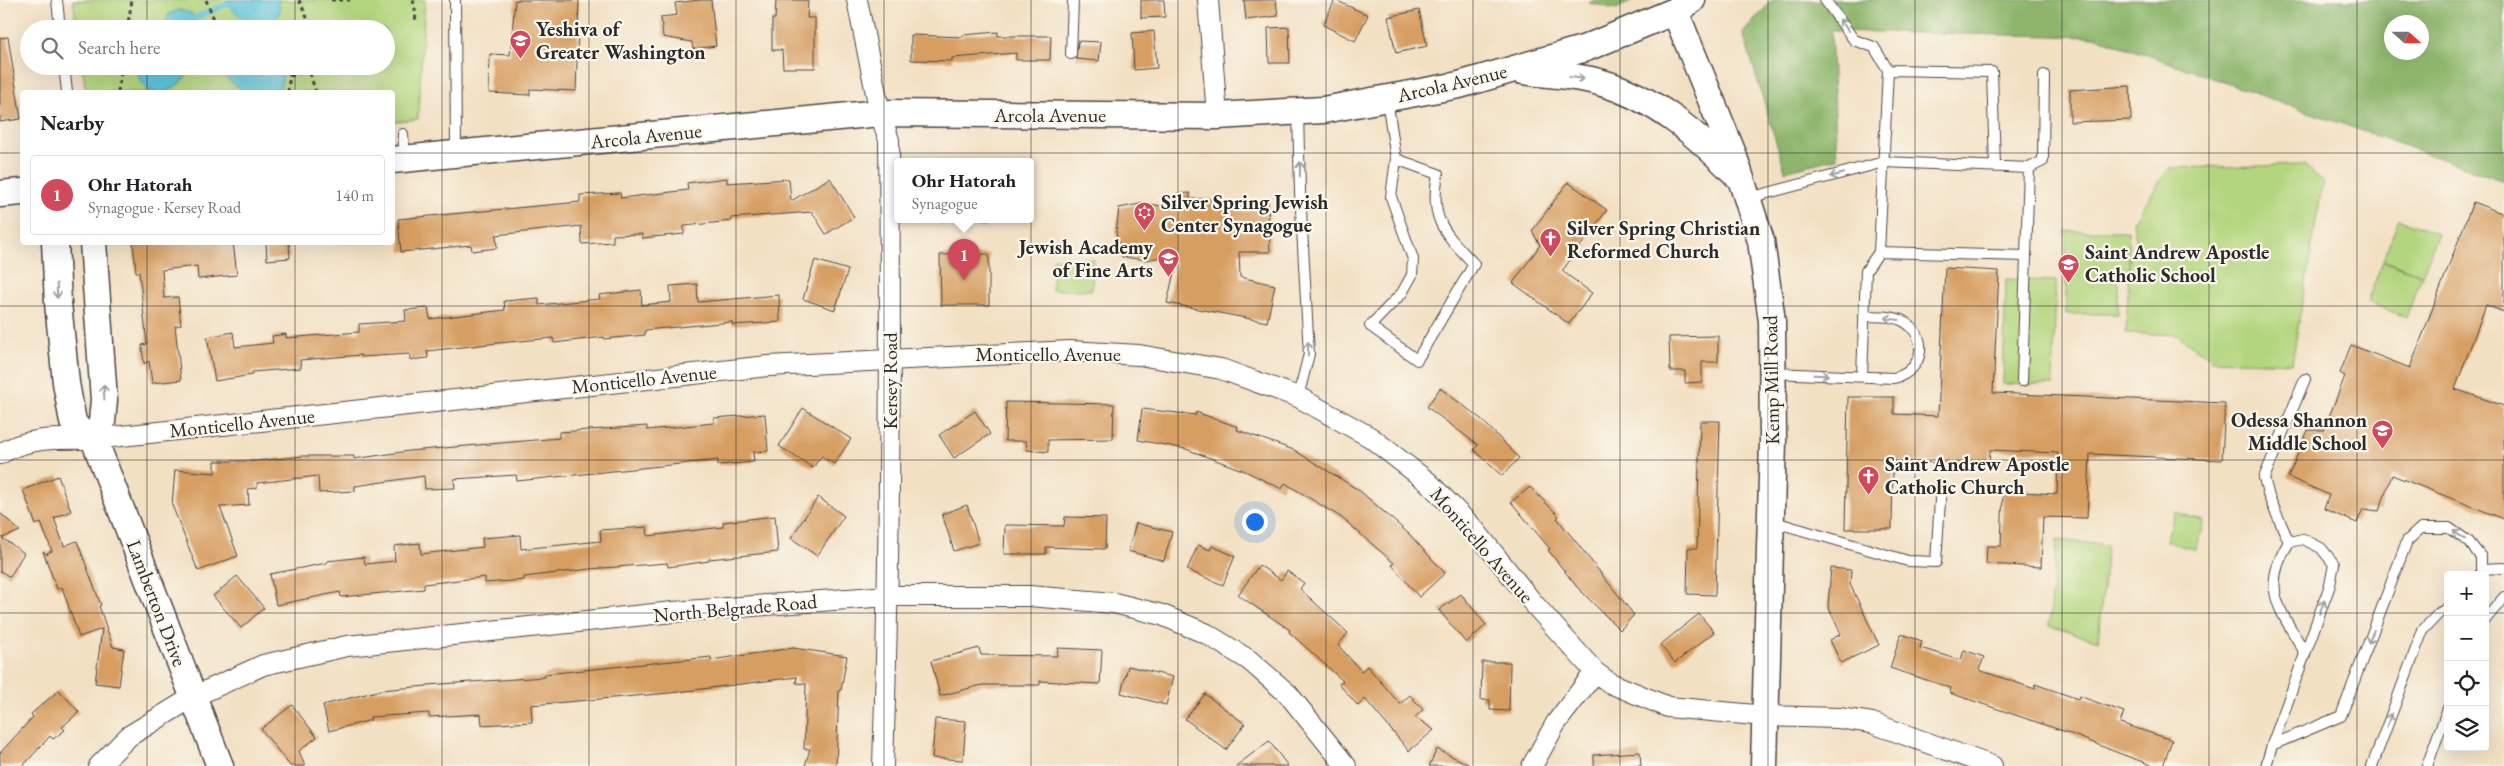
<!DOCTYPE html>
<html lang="en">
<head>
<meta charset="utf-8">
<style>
	:root { --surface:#fff; --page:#f2f2f2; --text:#202124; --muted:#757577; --line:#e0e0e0; --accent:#d1495b }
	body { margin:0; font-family:"EB Garamond",serif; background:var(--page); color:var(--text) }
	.controls { position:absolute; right:15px; bottom:15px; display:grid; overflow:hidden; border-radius:5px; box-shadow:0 5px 20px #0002 }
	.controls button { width:45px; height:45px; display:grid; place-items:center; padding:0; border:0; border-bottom:1px solid var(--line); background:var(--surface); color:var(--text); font:25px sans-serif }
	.compass { position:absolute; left:2384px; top:15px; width:45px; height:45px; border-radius:50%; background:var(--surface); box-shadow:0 5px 20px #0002; rotate:111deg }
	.you { position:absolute; left:1254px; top:521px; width:18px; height:18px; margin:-12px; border:4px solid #fff; border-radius:50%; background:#1a73e8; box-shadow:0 0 0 8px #1a73e833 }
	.badge { display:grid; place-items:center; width:32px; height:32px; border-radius:50%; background:var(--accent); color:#fff; font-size:16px; font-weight:700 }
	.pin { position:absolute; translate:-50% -41px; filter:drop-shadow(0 1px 2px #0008) }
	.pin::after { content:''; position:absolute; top:26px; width:18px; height:15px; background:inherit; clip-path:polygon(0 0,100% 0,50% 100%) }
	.popup { position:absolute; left:894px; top:158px; width:140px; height:65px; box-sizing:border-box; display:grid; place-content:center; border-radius:5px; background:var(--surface); filter:drop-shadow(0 1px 4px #0005); font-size:16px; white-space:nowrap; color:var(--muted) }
	.popup b { font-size:19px; color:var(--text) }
	.popup::after { content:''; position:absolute; left:50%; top:100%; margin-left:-10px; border:10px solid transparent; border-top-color:var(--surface) }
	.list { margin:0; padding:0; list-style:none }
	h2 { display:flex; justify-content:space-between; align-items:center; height:65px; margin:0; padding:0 20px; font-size:21px }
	h2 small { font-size:16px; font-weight:400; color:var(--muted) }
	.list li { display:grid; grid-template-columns:32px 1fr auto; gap:15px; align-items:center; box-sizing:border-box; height:80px; margin:0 10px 10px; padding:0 10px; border:1px solid var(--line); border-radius:5px }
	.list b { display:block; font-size:19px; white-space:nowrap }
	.list p { margin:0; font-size:16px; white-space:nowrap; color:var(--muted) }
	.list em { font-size:16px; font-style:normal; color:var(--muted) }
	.icon { flex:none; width:28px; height:28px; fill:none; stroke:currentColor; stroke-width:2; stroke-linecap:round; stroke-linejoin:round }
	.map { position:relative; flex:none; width:2504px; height:766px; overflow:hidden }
	.search { position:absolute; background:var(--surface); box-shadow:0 5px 20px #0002; left:20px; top:20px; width:375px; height:55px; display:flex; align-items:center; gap:12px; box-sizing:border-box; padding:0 18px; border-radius:28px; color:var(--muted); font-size:19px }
	.panel { position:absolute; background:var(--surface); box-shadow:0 5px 20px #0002; left:20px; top:90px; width:375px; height:155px; border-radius:5px }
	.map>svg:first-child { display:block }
	.green { fill:#b2d57d; stroke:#6e8054 }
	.forest { fill:#8db66c; stroke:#5c704c; fill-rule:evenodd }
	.water { fill:#5fc6dc; stroke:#457884 }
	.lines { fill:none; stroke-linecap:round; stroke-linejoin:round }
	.stream { stroke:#5fc6dc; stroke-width:5.5 }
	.building { fill:#d79e62 }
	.service-casing { stroke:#494642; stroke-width:12 }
	.minor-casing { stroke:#494642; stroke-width:22 }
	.tertiary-casing { stroke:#494642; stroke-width:29 }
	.path { stroke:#494642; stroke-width:3; stroke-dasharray:4 4; stroke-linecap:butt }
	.service { stroke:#fff; stroke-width:10 }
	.minor { stroke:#fff; stroke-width:20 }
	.tertiary { stroke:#fff; stroke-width:26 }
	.oneway { stroke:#a0a0a0 }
	.grid { fill:none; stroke:#2b2b2b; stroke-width:1; stroke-opacity:0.55 }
	.labels { text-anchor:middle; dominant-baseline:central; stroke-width:4.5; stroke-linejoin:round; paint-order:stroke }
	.poi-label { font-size:20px; font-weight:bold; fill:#2b2b2b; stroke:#fbf7ec; text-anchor:start }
	.street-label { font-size:20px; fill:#2b2b2b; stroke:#fbf7ec }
</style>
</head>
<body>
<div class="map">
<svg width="2504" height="766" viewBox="0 0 2504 766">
	<rect width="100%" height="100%" fill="#fbf7ec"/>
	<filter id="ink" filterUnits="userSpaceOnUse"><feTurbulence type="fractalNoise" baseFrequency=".02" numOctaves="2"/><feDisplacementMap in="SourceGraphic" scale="10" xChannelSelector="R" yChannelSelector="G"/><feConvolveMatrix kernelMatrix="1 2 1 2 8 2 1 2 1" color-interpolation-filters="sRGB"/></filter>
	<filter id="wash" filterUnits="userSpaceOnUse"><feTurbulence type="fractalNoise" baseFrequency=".0096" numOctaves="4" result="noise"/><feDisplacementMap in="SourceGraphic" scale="20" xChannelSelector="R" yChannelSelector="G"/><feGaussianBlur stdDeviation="1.12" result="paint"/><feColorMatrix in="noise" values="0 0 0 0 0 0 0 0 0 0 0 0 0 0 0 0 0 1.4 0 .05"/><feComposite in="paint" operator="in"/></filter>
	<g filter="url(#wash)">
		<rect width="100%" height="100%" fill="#f2e0c3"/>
		<path class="green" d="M73,0h352l-7,119 -25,3 -1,-30h-306l-4,-26h304v-37h-309z
			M2304,165l19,16 -31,182 -79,-3 -36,-25 -51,-2 3,-59h-11v40h-52v-83h62l1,42 1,-17h9l-6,-34 36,-54z
			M941,219h45l-1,8 -44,-3z
			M2399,219l39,15 -16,41 -39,-15z
			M1053,258l40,1 -1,31h-40z
			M2383,261l39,15 -16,41 -39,-15z
			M2006,279l50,2 -3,104 -50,-1z
			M2175,512l29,9 -9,29 -29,-9z
			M2057,540l50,5 -9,96 -49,-15z"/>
		<path class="forest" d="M1594,0h41l-19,9 -27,-6z
			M1772,0h732v181l-408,-144 -265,-6 6,127 -52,13 -42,-138zM2392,22h30v30h-30z"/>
		<path class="water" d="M227,0h52l1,11 -7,13c-18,-2 -39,-4 -46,-24z
			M178,10l13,3 6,10 -6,6h-26l3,-14z
			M144,66h55c-9,3 -13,13 -21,18 -14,13 -33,11 -40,-8z
			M212,66h69l2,10 -3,13c-31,13 -45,-4 -68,-23z"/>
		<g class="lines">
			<path class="stream" d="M179,29l1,-5 48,-20"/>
		</g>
		<g id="blocks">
			<path class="building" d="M515,0h64l-3,91 -46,-2v6l-41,-2 1,-39 20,1z
				M700,0h11l5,46 -23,3 -1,-7 -29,-5 -2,-20 16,-2 -2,-12z
				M776,0h32l-1,18h8v50h-32l-1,-18h-10v-31h3z
				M1141,0h23l1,17 -24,1z
				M1244,0h32l2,16 -32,4z
				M1335,0l33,15 -13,26 -32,-16z
				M1419,10l8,36 -31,7 -8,-36z
				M1289,27l1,36h-21l-1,-35z
				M1154,31l3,37 -23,2 -2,-37z
				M998,32v4h53l-1,24h-34v-7l-64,5v3l-41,-1v-25l52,2v-2z
				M8,37l13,82 -21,3v-84z
				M1078,41l23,1 -2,19 -23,-2z
				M2130,86l1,34 -61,2v-32z
				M727,178v5l62,-4 2,22 39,-23 24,39 -28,17 -14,-22 -81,6 1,3 -48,5v8l-42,4v-4l-29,1v7l-31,2 -1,-18 -85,9 1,13 -25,3 -1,-6 -70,7 -3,-33 182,-17v-7l40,-2 1,5 67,-8 -1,-7z
				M1568,182l39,28 -45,61 30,22 -23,31 -56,-41 27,-38 -8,-14z
				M1190,193v6h21v6l57,-4 2,51h-31l1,25 35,8 -8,37 -100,-19 9,-40h-5v-8l-24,5 -25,-3 -6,-24 3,-25 26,-5 32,6v-15z
				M2473,202l31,12v98l-18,-7 -31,84 49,17v113l-112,-44 -13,36 -16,-2 -6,14 -33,-14 5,-14 -41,-18 20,-47h16l21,-54 -5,-3 11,-28 59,23z
				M133,242h100l4,33 -39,4 -1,-13 -35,4 2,28 14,-1 3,28 -6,1 6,54 -29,3 -3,-22 -5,3 -2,-19 5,-1 -8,-72h-3z
				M266,242h23l1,16 -23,2z
				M989,254v51h-48l-1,-50z
				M815,260l33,10 -13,40 -32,-11z
				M1945,268l54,3 -6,122 232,10 -3,57 -132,-6 -3,64 -44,-1 -2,50 -55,-3 1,-18h14l2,-55 54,3 1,-41 -68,-3 -1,15 -96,-4 -1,68h-47l3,-132h46v17l44,2z
				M697,284l1,18 81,-7 1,27 -48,3v-3l-87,8v5l-41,4v-2l-50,6 -1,-5 -55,5 -71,8 1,7 -18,2v-6l-49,3v-2l-61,5 1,8 -49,4v3l-37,6 -8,-44 26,-5 2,15 38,-4 -1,-7 14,-2v4l73,-6v-8l47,-3 -1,-11 23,-2 2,11 75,-9 -1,-9 35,-3v7l61,-6 -1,-4 42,-5 1,15 29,-3 -1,-16z
				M1718,336v26h-16v20l-17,1v-12h-15l-1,-34z
				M1440,388l41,31 38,39 -17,18 -28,-26 4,-5 -51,-38z
				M1006,402l108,2 -1,35 -65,1v12l-21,-2 -1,-9h-21z
				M803,408l48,31 -17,25 -13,-8 -8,12 -34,-22z
				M1142,409l54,6v-3l42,15 -1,3 57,20 66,41 49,43 36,39 -26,24 -27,-32 2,-2 -52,-45 -57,-35 -3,6 -37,-18 -59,-22 -48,-9z
				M975,411l15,23 -36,24 -15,-23z
				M765,414l3,37 -15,1 1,10 -36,3v-5l-201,21 -1,-6 -62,4 1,9 -30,1 -1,-13 -69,10v5l-36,2 -1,-17 -61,7v5l-9,1 1,16 -29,2 18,49 -40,15 -26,-66 3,-35 40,3v-12h41l48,-5h50v3l55,-8 150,-13v-6l88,-6v4l67,-7v-5z
				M1700,421h20l-5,174 -28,-1 1,-46h9z
				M58,476l13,35 -17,7 10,28 13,-5 24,64 -2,1 14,41 11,2 -5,37 -24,-3 7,-54 -23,8 -17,-50 -5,2 -14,-38 5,4 -1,-2 5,-2 -11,-28 -5,2 -13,-35z
				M1530,487l29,29 -2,2 77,97 -14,15 -43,-43 -29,-37 2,-1 -39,-47z
				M818,497l26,19 -27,40 -26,-18z
				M967,505l12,38 -25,8 -12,-37z
				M0,513l20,18 -18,7 22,15 -14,24 -10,-6z
				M775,516l3,36 -69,7v2l-41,6 -1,-4 -77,6 -66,8v3l-39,3v-6l-61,7v5l-83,8 -1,-5 -64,13 -6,-31 57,-11v-2l37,-4 1,7 30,-3 -1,-15 26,-3 1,11 62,-7 -1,-9 38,-3 1,14 80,-8 -1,-11 47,-3 1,9 75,-9v-5z
				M1065,517l41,1 -1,31 -59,-2v7h-42l1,-29 59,1z
				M1136,523l36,9 -8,29 -36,-10z
				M1198,545l12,5 2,-4 23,10 -12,29 -36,-15z
				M1259,565l22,15 6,-9 17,12 -4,6 48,44 -10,12 23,26 6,-5 33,38 10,-9 13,15 -8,7 19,13 -25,21 -44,-52 -7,7 -19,-22 4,-3 -54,-49 1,-2 -52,-35z
				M1831,568l20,2 -1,14 29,61 -38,18 -11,-23 11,-6 -13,-28z
				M237,576l27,32 -23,20 -28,-32z
				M1461,594l25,31 -20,18 -27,-33z
				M1699,614l15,18 -39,31 -15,-18z
				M1901,634l21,7 -2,7 41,12 3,-10 20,7 -5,13 56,19v-5l43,15 1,-3 45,16 -4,11 52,17 -9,26h-9l-33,-12 -55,-22 -116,-39 1,-5 -61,-20z
				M793,648l54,8 -6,34h-2l-3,76h-31l5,-17h-6l2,-65 -10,-1 1,-6 -127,16 -139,12 1,17 -50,3 -1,-11 -52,3v-4l-59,4 1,3 -42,11 -6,-26 58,-15 46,-4v-1l118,-8v-3l166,-17v3z
				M979,648l2,7 76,1 1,-8 44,2 -2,34 -60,-3v4h-58l-42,11 -9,-35z
				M1482,662h28l-1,49 -19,-1v-10h-9z
				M1128,666l45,11 -7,28 -45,-12z
				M59,690l20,22 -17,15 3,3 -12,9 -3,-3 -27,30h-23v-13l33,-36 -2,-3z
				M1205,694l40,30 -19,26 -41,-31z
				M292,705l25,32 -18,14 6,15h-15l-29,-37z
				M935,719l31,2 -3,39 -31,-2z
				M1269,741l19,25h-52z
				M1437,749l35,17h-43z
				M1640,752l1,14h-47v-11z"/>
		</g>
	</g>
	<g filter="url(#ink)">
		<use href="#blocks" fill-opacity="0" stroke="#494642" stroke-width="1"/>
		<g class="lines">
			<defs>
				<path id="service" d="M57,0l3,29
					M455,0l1,154
					M1825,0l29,40 20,7 14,23 -9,182 -13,19 -4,105
					M1071,54l2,-54
					M64,66l3,26
					M1888,70l104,2 3,94
					M1387,99l9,60 -5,38 22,62 -1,16 -10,18 -32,33 47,34 57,-96c-30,-32 -45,-44 -36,-90l-42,-15
					M403,134l2,24
					M1749,198l135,-36 145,6 14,-7 1,-86
					M1879,252l147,4 3,-88
					M1773,373l121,5c30,-7 36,-42 9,-57 -11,-6 -27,-4 -39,-5
					M2022,381l4,-125
					M1298,397l11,-43 -9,-162 -2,-80
					M1771,521l137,40 28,1 5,-77
					M2289,542l-20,-45 -5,-19 41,-99
					M2481,569l23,-1
					M2485,620l19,-23
					M2272,745l69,-29 66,-175 14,-13h28l20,14 12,15v18
					M2266,766l6,-21 58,-160 4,-21 -13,-16 -18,-9 -14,3c-30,48 -8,68 16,111
					M2372,766l51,-136 16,-17 9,-5
					M2427,766l21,-58"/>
				<path id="minor" d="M857,0l23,113 9,27c2,209 1,417 -6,626
					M1208,0l9,116
					M0,454c29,-18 61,-15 94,-15l674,-73 302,-15 69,4 82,14 77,28 72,40 58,45 46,47 59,74 62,69 15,11 58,24 98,9 73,2 33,5 120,43
					M99,766l30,-30 64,-39 70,-32 84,-19 326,-34 215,-16h141l85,7 48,12 45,19 42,26 39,34 58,72
					M1532,766l24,-43 39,-51"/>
				<path id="tertiary" d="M1675,11l58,143 28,87 11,80 1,120 -9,325
					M1523,71c24,4 52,4 76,11 57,16 97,52 138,93
					M392,160l488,-47 337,3 106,-6 136,-25 127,-37 89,-37 17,-11
					M0,194l22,-2
					M55,242l3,61 8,80 7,39 8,11 13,6 126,327
					M93,242l11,158 -2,22 -8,17"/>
			</defs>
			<use href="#service" class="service-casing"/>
			<use href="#minor" class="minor-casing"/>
			<use href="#tertiary" class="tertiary-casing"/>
			<path class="path" d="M206,0l12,29
				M299,0l10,22v7
				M331,0h19
				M413,0l3,14 -1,8
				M127,29l5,-29
				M307,66l9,26
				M290,76l37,-10
				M118,92l4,-26
				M172,92h4
				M288,92l2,-20"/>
			<use href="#service" class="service"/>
			<use href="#minor" class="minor"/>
			<use href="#tertiary" class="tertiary"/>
		</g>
		<defs><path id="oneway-shaft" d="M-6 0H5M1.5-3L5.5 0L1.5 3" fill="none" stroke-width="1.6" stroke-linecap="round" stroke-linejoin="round" transform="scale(1.25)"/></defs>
		<g class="oneway">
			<use href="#oneway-shaft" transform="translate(1844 25) rotate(-126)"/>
			<use href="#oneway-shaft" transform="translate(1577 78) rotate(7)"/>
			<use href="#oneway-shaft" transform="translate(1300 169) rotate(-89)"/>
			<use href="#oneway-shaft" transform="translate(1837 175) rotate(166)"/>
			<use href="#oneway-shaft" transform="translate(57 291) rotate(88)"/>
			<use href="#oneway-shaft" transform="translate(1892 319) rotate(-172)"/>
			<use href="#oneway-shaft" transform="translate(1308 349) rotate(-89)"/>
			<use href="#oneway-shaft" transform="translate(1821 375) rotate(2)"/>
			<use href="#oneway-shaft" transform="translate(104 392) rotate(-93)"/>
			<use href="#oneway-shaft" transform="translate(2459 535) rotate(-144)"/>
			<use href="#oneway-shaft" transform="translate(2322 607) rotate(-69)"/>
			<use href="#oneway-shaft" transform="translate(2371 637) rotate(111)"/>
			<use href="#oneway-shaft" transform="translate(2389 720) rotate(-69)"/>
		</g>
	</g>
	<path class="grid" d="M147,0v29M295,0v29M442,0v766M589,0v766M736,0v766M884,0v766M1031,0v766M1178,0v766M1326,0v766M1473,0v766M1620,0v766M1768,0v766M1915,0v766M2062,0v766M2209,0v766M2357,0v766M147,66v26M295,66v26M0,153h22M392,153h2112M147,242v524M295,242v524M0,306h2504M0,460h2504M0,613h2448M2485,613h19"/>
	<defs>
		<symbol id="school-pin" viewBox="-11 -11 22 30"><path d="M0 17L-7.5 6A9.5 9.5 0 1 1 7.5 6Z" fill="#d1495b" stroke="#fbf7ec"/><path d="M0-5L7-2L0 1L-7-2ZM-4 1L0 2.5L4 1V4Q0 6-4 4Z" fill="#fff"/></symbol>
		<symbol id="synagogue-pin" viewBox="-11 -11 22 30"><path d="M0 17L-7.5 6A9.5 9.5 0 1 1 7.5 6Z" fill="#d1495b" stroke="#fbf7ec"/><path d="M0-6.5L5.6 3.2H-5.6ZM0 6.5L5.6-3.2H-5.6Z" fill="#fff"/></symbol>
		<symbol id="church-pin" viewBox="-11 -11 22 30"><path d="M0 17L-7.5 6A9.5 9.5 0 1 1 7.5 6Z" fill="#d1495b" stroke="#fbf7ec"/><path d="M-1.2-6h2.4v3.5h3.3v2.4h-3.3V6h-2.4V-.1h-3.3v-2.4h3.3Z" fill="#fff"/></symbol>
	</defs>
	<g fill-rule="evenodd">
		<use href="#school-pin" x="508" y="28" width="25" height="34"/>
		<use href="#synagogue-pin" x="1132" y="200" width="25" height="34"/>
		<use href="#church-pin" x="1538" y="226" width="25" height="34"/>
		<use href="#school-pin" x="1156" y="246" width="25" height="34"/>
		<use href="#school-pin" x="2056" y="252" width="25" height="34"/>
		<use href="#school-pin" x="2370" y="418" width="25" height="34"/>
		<use href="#church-pin" x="1856" y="464" width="25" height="34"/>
	</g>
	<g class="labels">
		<g class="poi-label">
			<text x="536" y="29">Yeshiva of<tspan x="536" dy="23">Greater Washington</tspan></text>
			<text x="1161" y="202">Silver Spring Jewish<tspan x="1161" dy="23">Center Synagogue</tspan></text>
			<text x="1567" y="228">Silver Spring Christian<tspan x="1567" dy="23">Reformed Church</tspan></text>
			<text x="1153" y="247" text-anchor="end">Jewish Academy<tspan x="1153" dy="23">of Fine Arts</tspan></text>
			<text x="2085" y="252">Saint Andrew Apostle<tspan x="2085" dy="23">Catholic School</tspan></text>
			<text x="2367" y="420" text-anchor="end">Odessa Shannon<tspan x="2367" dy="23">Middle School</tspan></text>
			<text x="1885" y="464">Saint Andrew Apostle<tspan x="1885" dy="23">Catholic Church</tspan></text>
		</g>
		<g class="street-label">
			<text transform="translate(1452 83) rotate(-13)">Arcola Avenue</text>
			<text x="1050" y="115">Arcola Avenue</text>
			<text transform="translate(646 136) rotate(-6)">Arcola Avenue</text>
			<text x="1048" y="354">Monticello Avenue</text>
			<text transform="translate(644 379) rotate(-6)">Monticello Avenue</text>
			<text transform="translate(1771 380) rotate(-91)">Kemp Mill Road</text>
			<text transform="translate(890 381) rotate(-90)">Kersey Road</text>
			<text transform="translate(242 423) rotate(-6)">Monticello Avenue</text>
			<text transform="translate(1482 545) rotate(49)">Monticello Avenue</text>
			<text transform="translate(157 603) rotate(69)">Lamberton Drive</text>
			<text transform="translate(735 608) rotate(-5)">North Belgrade Road</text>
		</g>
	</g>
</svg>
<div class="controls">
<button>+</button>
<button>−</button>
<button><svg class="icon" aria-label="locate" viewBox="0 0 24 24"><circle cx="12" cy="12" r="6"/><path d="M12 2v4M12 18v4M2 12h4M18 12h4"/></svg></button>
<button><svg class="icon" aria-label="layers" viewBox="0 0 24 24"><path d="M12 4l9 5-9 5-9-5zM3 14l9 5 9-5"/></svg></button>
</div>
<svg class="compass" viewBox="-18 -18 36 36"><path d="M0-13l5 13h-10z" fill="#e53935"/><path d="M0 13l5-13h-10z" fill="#757577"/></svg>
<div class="you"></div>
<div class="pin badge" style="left:964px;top:280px">1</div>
<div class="popup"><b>Ohr Hatorah</b>Synagogue</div>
<div class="search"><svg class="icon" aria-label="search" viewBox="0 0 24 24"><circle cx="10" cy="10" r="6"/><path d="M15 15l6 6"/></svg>Search here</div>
<section class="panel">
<h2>Nearby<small></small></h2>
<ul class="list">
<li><span class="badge">1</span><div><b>Ohr Hatorah</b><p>Synagogue · Kersey Road</p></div><em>140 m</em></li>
</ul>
</section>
</div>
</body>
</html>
